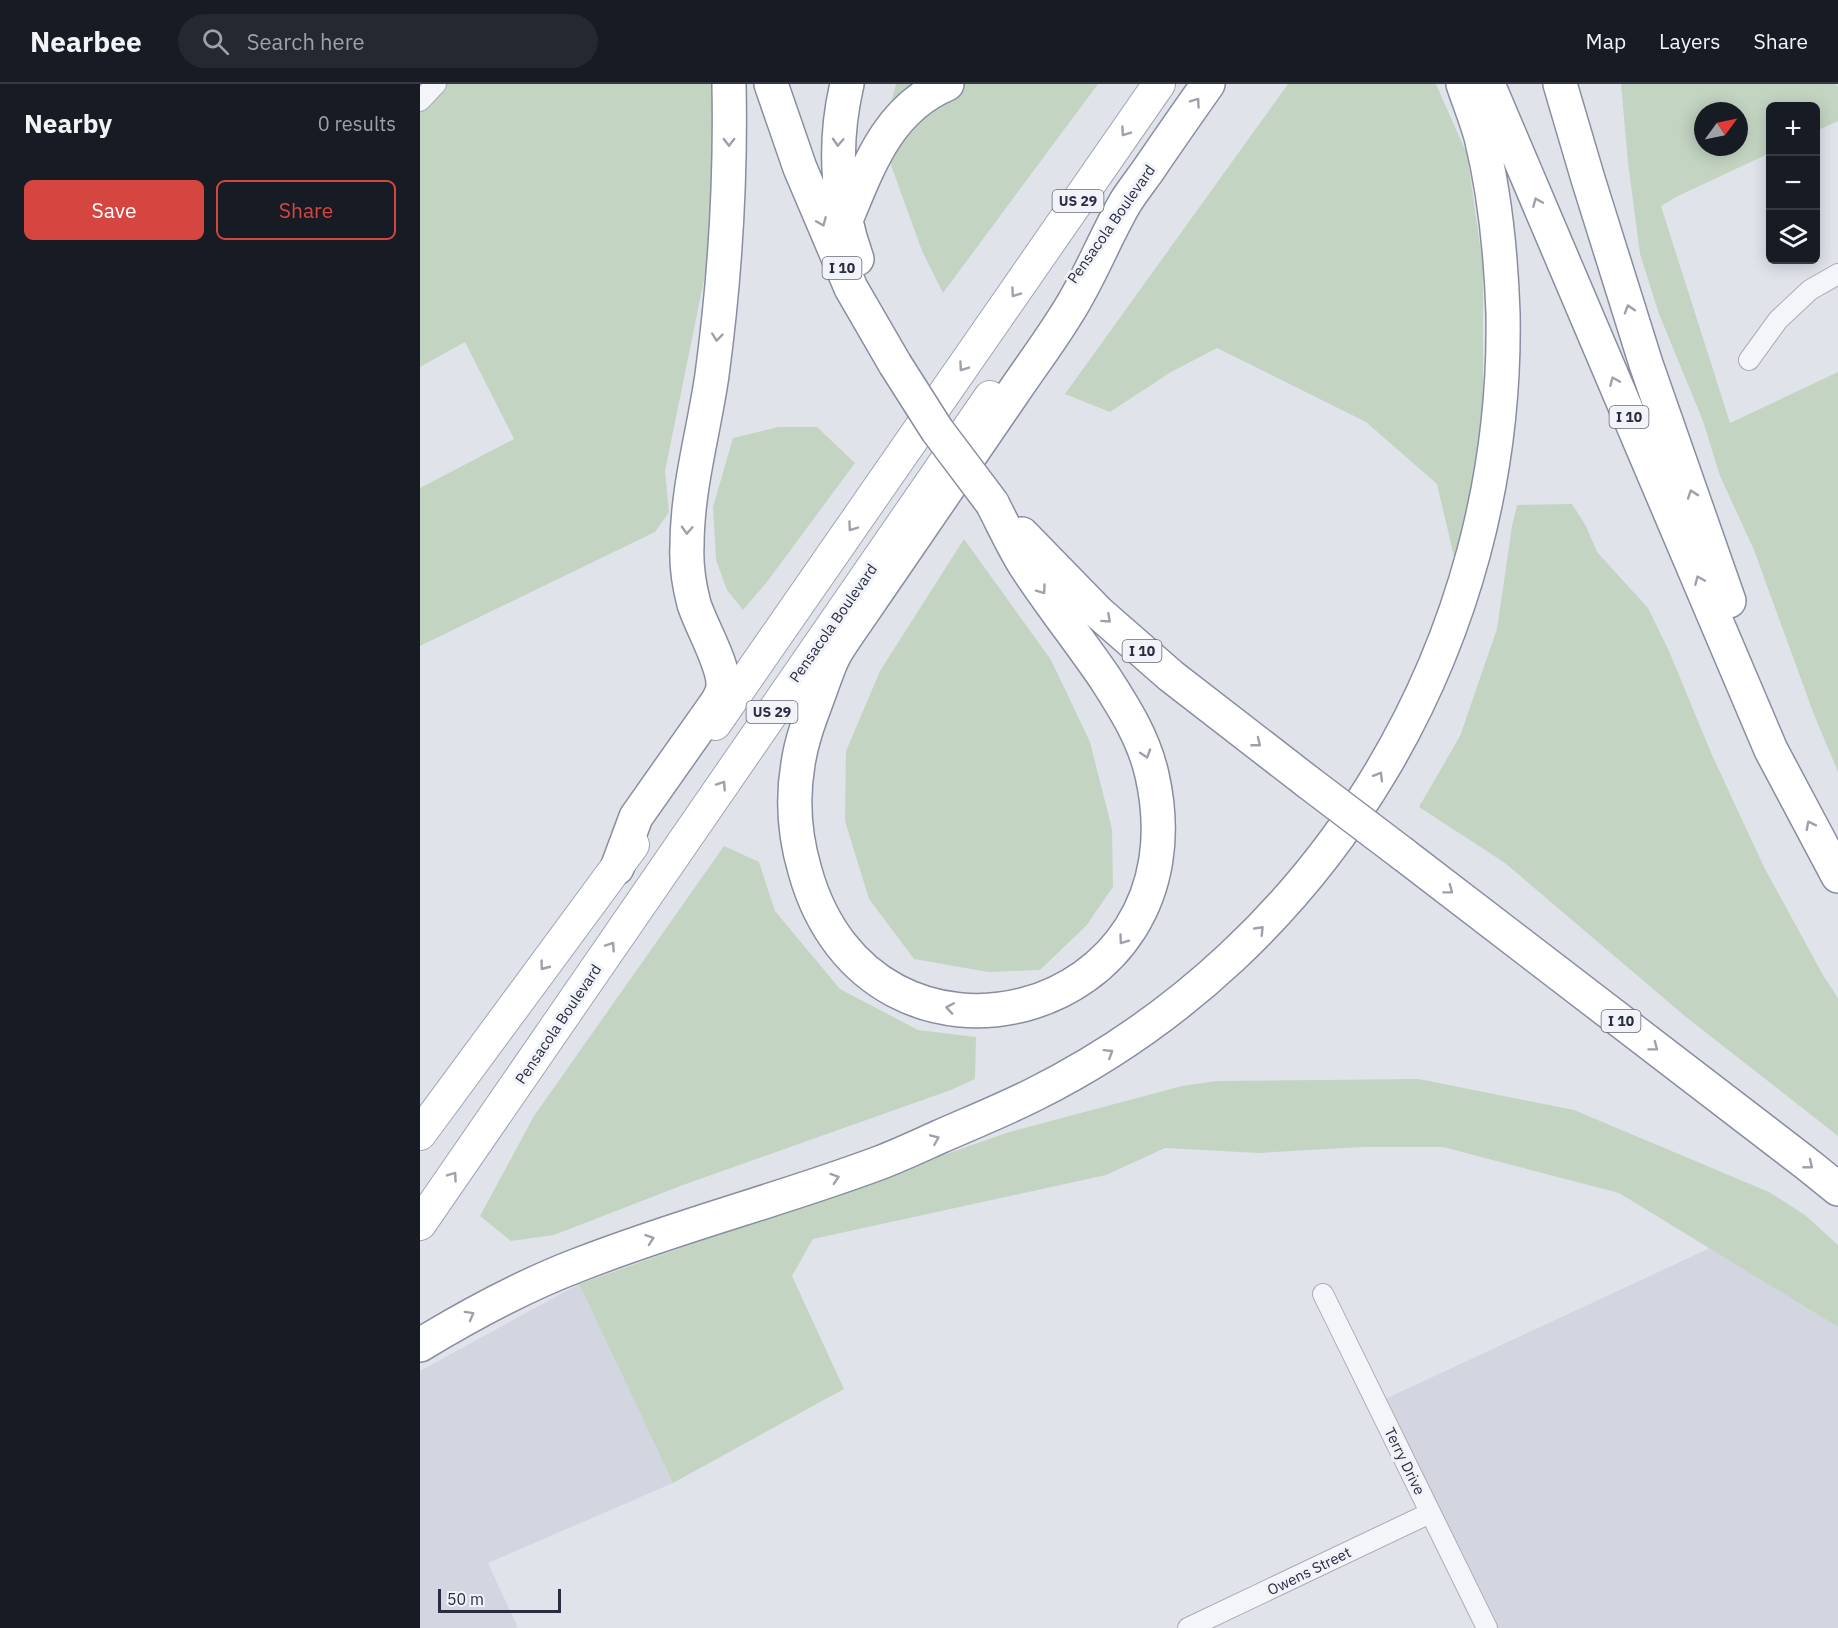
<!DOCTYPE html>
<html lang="en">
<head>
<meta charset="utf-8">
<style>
	:root { --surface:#171b24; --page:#242831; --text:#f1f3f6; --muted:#9ea1a6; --line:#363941; --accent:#d64640 }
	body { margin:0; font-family:"IBM Plex Sans",sans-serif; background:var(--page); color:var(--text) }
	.controls { position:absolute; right:18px; top:18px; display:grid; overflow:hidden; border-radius:9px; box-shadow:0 3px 15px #0003 }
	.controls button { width:54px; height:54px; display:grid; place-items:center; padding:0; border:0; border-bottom:2px solid var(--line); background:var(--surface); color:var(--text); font:30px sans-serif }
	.compass { position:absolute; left:1274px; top:18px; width:54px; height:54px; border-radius:50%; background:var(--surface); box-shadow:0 3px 15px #0003; rotate:57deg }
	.scale { position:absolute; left:18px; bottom:15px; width:123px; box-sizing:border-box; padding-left:6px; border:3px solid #282d43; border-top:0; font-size:16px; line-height:21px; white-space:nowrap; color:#282d43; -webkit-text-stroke:4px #f1f3f8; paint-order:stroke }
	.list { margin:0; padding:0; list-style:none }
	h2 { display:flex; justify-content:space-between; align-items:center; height:78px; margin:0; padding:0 24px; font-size:26px }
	h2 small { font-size:20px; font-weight:400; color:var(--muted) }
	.actions { display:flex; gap:12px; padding:18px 24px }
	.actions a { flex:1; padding:14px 0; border:2px solid var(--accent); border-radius:9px; text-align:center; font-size:21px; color:var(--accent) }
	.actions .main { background:var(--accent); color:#fff }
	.icon { flex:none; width:33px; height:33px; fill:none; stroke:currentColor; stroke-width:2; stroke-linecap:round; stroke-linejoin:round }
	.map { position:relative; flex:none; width:1418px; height:1544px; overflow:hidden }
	header { display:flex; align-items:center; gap:36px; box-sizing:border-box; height:84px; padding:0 30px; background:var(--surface); border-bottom:2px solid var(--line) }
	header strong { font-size:28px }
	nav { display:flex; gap:33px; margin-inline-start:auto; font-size:21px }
	.search { width:420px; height:54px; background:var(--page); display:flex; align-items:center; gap:15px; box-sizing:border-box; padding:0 21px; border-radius:33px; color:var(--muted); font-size:22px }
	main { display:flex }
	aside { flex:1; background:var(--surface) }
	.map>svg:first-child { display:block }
	.built { fill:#d3d5e0 }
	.green { fill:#c3d5c2; fill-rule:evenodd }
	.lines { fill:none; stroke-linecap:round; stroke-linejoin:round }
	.street-casing { stroke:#aaacb9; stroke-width:22 }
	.primary-casing { stroke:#a0a5b7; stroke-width:34 }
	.highway-casing { stroke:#888da2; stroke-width:36 }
	.street { stroke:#f4f5f9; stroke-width:20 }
	.primary { stroke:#fff; stroke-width:32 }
	.highway { stroke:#fff; stroke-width:33 }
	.highway-bridge-casing { stroke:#888da2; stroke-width:36; stroke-linecap:butt }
	.highway-bridge { stroke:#fff; stroke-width:33 }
	.oneway { stroke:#9ea0aa }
	.labels { text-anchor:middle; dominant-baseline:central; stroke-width:6; stroke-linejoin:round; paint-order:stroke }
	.shield { fill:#f1f3f8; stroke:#646879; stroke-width:1.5 }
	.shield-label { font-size:14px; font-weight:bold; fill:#282d43 }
	.street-label { font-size:15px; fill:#282d43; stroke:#f1f3f8 }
</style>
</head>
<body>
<header>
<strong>Nearbee</strong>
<div class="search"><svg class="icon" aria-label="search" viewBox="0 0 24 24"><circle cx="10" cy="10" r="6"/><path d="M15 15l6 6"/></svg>Search here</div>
<nav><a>Map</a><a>Layers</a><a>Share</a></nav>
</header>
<main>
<aside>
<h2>Nearby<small>0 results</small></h2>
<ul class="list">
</ul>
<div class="actions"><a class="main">Save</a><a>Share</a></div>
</aside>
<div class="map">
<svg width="1418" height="1544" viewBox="0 0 1418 1544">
	<rect width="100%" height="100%" fill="#e1e3eb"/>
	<path class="built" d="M1290,1164l128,79v301h-340l-113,-229z
		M159,1200l94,199 -185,80 30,65h-98v-257z"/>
	<path class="green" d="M14,0h278l1,152 -48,235 4,41 -14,20 -235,114v-158l94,-49 -49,-97 -45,25v-268z
		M476,0h202l-155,209 -21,-42 -31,-86 1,-67z
		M868,0h148l31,70 16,112v130l-6,109 -21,60 -19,-81 -71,-62 -149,-74 -46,24 -61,40 -45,-18z
		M1201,0h215l2,3v34l-22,10v-25h-46v47l-92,43 -17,10 69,217 108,-51v400l-25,-60 -59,-162 -34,-74 -17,-55 -44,-107 -19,-60 -12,-91zM1283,27h36v36h-36z
		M358,343h39l38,36 -88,119 -24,28 -16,-20 -11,-30 -3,-53 20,-69z
		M1152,420l14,22 11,26 51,56 21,43 43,104 52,112 59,108 15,23v138l-152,-119 -181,-154 -86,-56 41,-71 37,-107 15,-103 5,-21z
		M544,455l87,121 39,82 22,87 1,58 -27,39 -46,44 -52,2 -74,-13 -45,-60 -24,-78 1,-70 34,-80z
		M304,762l35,16 16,49 65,78 78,41 58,7 -1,42 -24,11 -268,95 -129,50 -43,6 -31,-25 54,-100z
		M999,995l155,31 195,82 36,23 33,30v82l-219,-134 -176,-46h-81l-104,6 -93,-5 -59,27 -293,64 -21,37 52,113 -171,94 -94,-199 427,-151 176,-47 35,-5z"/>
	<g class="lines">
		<defs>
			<path id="street" d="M0,17l16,-17
				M1329,276l29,-40 32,-30 28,-16
				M903,1210l164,334
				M768,1544l242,-115"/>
			<path id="primary" d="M295,640l444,-640
				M0,1050l213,-289
				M0,1140l570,-827"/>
			<path id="highway" d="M351,0l29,84 51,120 44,76
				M427,0c-14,60 -11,116 10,175
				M1068,0l283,666 67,126
				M1140,0l28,95 58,185 83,237
				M426,136c23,-55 42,-111 101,-136
				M572,419c11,21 21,44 34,64 25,38 53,73 79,111 20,31 39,61 47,97 56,248 -281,332 -347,96 -10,-34 -13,-72 -7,-107 4,-28 15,-53 24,-78 4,-11 8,-24 14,-34 6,-10 13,-20 20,-30 15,-22 31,-45 46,-67 38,-55 75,-110 113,-165 17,-25 35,-49 51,-75 23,-35 38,-76 59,-112 8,-13 18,-25 26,-37 19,-28 38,-55 57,-82
				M602,450l77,79 72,63 137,106
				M983,770l404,310 31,25
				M197,784l19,-51 81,-115c3,-5 6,-11 6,-17 1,-20 -22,-59 -29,-81 -5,-19 -8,-39 -7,-58 0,-58 17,-115 25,-171 13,-97 19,-194 17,-291
				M0,1261c51,-31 103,-59 158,-80 99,-39 202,-65 301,-102 21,-8 40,-17 60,-26 32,-14 64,-27 94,-42 295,-147 476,-454 470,-782 -2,-59 -8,-119 -22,-176 -5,-18 -12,-35 -18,-53"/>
		</defs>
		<use href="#street" class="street-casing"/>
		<use href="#primary" class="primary-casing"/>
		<use href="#highway" class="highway-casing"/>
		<use href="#street" class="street"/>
		<use href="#primary" class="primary"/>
		<use href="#highway" class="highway"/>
		<defs>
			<path id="highway-bridge" d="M475,280l42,66 55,73
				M888,698l95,72"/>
		</defs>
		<use href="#highway-bridge" class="highway-bridge-casing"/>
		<use href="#highway-bridge" class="highway-bridge"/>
	</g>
	<defs><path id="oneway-chevron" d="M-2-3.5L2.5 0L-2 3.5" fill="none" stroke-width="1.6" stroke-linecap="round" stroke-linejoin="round" transform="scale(1.5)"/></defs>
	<g class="oneway">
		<use href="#oneway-chevron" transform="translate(776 18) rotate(-55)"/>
		<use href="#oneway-chevron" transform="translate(705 48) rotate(125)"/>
		<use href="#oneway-chevron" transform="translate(309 58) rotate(90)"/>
		<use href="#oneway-chevron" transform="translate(418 58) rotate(93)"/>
		<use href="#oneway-chevron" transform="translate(1117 118) rotate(-113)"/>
		<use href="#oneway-chevron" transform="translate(402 138) rotate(67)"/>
		<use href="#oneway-chevron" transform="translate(595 209) rotate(125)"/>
		<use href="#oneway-chevron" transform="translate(1209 225) rotate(-107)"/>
		<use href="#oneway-chevron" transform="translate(297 253) rotate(96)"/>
		<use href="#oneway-chevron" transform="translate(543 283) rotate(125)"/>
		<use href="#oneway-chevron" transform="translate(1194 297) rotate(-113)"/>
		<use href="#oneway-chevron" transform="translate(1272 410) rotate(-109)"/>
		<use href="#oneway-chevron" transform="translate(432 443) rotate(125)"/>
		<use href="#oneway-chevron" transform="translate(267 446) rotate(93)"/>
		<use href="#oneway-chevron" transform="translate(1279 496) rotate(-113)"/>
		<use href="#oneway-chevron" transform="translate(622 506) rotate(54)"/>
		<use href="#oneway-chevron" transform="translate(687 535) rotate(42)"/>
		<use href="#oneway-chevron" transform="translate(837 659) rotate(38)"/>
		<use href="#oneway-chevron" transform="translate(726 670) rotate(72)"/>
		<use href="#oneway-chevron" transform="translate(959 692) rotate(-59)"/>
		<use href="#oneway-chevron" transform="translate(302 701) rotate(-56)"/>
		<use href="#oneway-chevron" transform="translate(1390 741) rotate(-117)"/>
		<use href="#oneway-chevron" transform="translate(1029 806) rotate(37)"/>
		<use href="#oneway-chevron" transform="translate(840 846) rotate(-46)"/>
		<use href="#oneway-chevron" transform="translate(703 856) rotate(126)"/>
		<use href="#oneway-chevron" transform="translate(191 862) rotate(-56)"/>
		<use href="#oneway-chevron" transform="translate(124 882) rotate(127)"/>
		<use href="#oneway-chevron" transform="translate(530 924) rotate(-171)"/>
		<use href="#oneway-chevron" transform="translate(1234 963) rotate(37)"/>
		<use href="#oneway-chevron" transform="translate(689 969) rotate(-32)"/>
		<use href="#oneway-chevron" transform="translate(515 1055) rotate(-23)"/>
		<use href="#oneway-chevron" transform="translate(1389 1081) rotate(39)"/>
		<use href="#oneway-chevron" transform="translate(33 1092) rotate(-55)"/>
		<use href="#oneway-chevron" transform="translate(415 1094) rotate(-18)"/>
		<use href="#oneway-chevron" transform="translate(230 1155) rotate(-19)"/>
		<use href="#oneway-chevron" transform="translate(50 1231) rotate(-29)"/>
	</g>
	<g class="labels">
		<g class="shield">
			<rect x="632.5" y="106" width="51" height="22" rx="4.5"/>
			<rect x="402.5" y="173" width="39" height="22" rx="4.5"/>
			<rect x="1189.5" y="322" width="39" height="22" rx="4.5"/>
			<rect x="702.5" y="556" width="39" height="22" rx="4.5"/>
			<rect x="326.5" y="617" width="51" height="22" rx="4.5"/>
			<rect x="1181.5" y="926" width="39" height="22" rx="4.5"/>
		</g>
		<g class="shield-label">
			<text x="658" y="117">US 29</text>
			<text x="422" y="184">I 10</text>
			<text x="1209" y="333">I 10</text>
			<text x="722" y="567">I 10</text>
			<text x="352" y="628">US 29</text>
			<text x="1201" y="937">I 10</text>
		</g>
		<g class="street-label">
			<text transform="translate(691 140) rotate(-55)">Pensacola Boulevard</text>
			<text transform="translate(413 539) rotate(-55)">Pensacola Boulevard</text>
			<text transform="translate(138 940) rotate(-56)">Pensacola Boulevard</text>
			<text transform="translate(985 1377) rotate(64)">Terry Drive</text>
			<text transform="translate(889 1487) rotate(-26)">Owens Street</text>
		</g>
	</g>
</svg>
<div class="controls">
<button>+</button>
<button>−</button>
<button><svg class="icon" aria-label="layers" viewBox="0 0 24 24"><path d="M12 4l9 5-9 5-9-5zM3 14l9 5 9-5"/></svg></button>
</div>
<svg class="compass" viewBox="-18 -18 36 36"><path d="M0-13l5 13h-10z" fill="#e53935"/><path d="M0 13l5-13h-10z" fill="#9ea1a6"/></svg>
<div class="scale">50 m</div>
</div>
</main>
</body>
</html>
